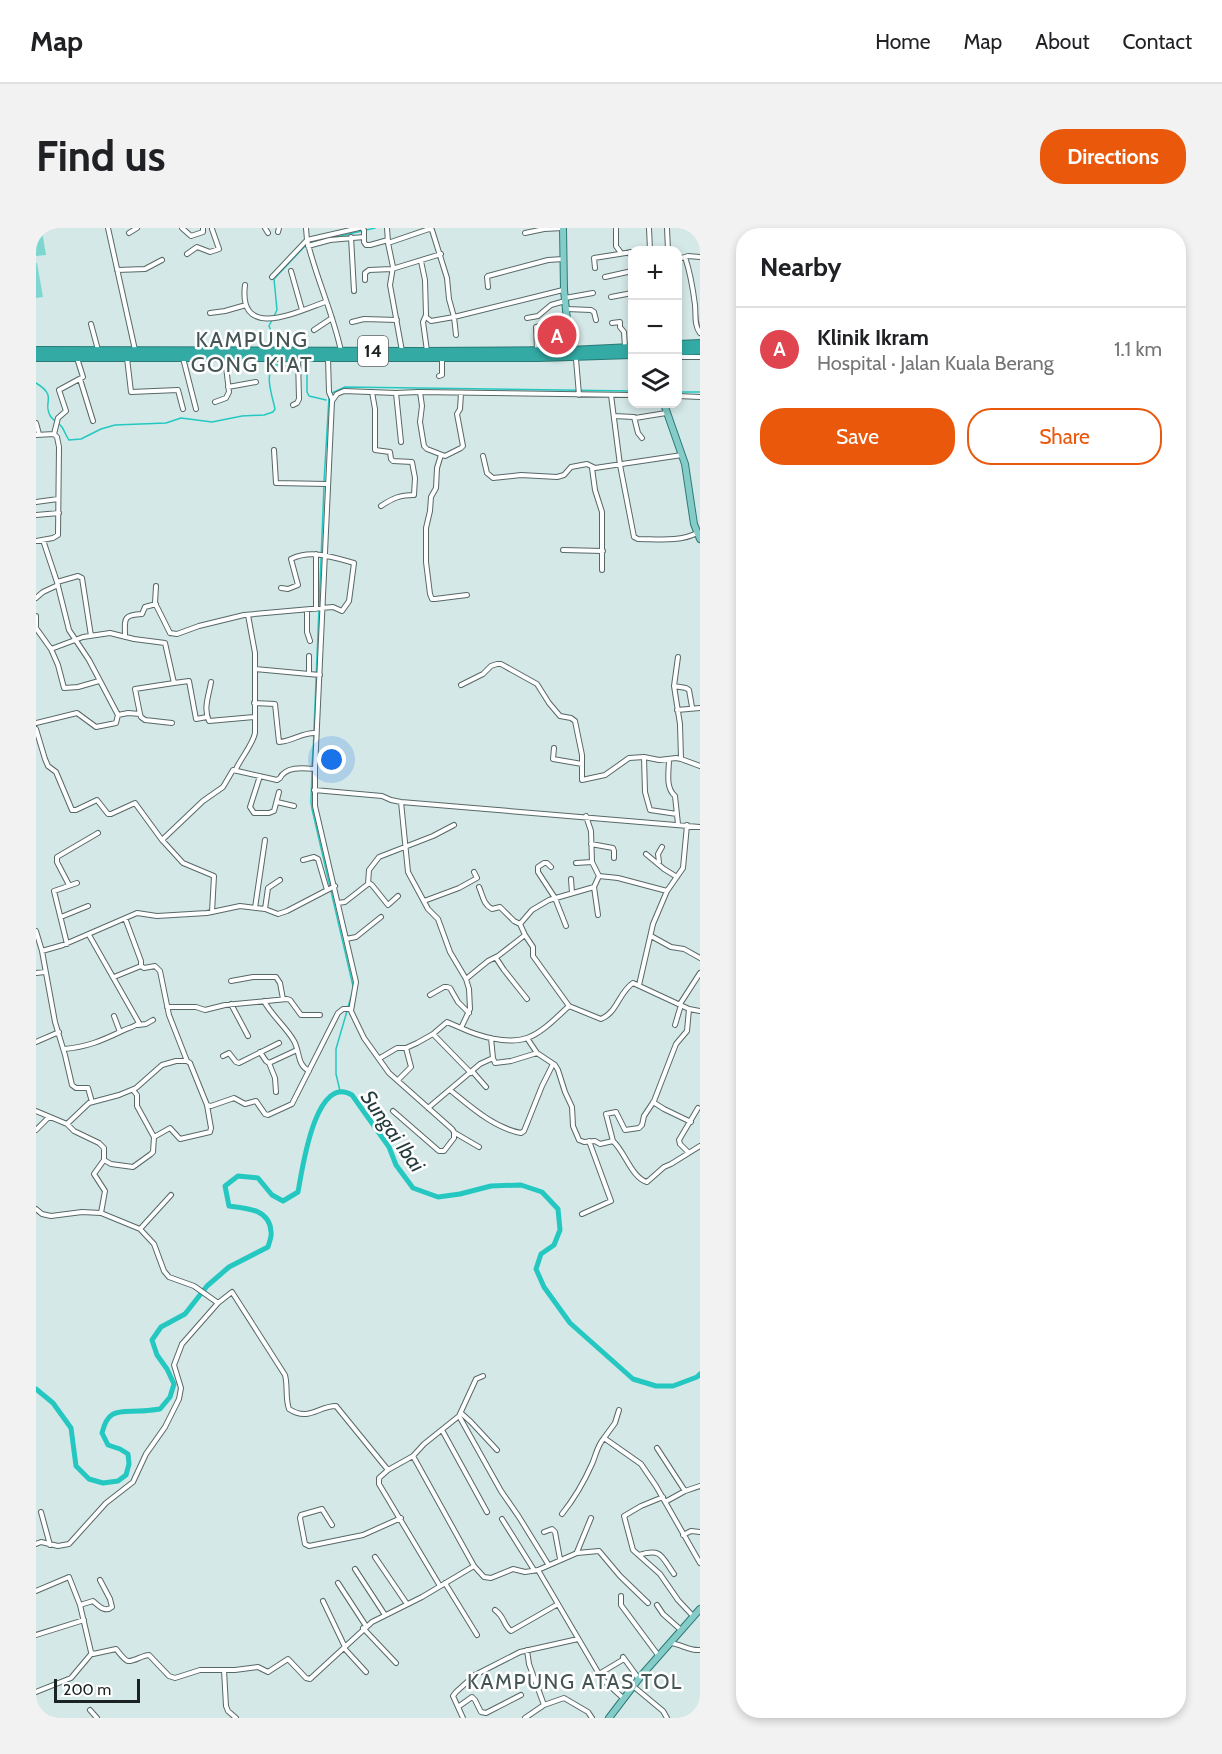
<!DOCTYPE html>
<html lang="en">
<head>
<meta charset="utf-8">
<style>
	:root { --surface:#fff; --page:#f2f2f2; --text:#202124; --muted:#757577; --line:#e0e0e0; --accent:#ea580c }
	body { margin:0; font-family:Cabin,sans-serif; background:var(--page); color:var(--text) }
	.controls { position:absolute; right:18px; top:18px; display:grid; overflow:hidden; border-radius:12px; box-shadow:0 3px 9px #0003 }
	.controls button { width:54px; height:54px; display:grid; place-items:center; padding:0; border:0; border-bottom:2px solid var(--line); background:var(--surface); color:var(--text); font:30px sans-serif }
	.scale { position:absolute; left:18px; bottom:15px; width:86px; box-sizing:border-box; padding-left:6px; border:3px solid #1b2222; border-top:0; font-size:16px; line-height:21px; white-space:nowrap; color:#1b2222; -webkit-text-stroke:4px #fff; paint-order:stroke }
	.you { position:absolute; left:296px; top:532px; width:21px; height:21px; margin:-15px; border:4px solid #fff; border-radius:50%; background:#1a73e8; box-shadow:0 0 0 9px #1a73e833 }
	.badge { display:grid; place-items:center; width:39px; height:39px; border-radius:50%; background:var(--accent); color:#fff; font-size:20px; font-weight:700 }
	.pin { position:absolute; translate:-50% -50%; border:3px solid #fff; box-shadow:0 2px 6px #0006 }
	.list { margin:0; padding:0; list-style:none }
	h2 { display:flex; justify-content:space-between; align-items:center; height:78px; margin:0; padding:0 24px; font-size:26px }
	h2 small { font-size:20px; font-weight:400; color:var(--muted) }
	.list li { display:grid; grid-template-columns:39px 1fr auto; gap:18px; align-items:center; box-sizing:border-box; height:84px; padding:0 24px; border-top:2px solid var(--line) }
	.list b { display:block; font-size:22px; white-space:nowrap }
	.list p { margin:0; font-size:20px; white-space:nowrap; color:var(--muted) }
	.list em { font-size:20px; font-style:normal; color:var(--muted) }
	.actions { display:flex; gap:12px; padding:18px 24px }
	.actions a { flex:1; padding:14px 0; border:2px solid var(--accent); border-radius:24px; text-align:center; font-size:21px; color:var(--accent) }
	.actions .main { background:var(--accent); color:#fff }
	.icon { flex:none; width:33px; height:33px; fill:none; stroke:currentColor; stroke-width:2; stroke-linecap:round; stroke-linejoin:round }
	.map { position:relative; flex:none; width:664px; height:1490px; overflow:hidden; border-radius:24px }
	header { display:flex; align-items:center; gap:36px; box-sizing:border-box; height:84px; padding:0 30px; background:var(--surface); border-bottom:2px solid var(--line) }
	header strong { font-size:28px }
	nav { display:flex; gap:33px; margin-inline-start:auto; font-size:21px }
	.intro { display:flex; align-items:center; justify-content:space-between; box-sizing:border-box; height:144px; padding:0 36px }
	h1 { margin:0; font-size:42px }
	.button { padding:15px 27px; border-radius:24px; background:var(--accent); color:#fff; font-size:21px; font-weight:700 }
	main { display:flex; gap:36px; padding:0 36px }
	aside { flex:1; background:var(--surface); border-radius:24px; box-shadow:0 3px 9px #0003 }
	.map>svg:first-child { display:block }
	.green { fill:#7ed6d0 }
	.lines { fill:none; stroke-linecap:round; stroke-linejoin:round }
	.stream { stroke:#24c8c1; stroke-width:1.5 }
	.river { stroke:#24c8c1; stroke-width:5 }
	.minor-casing { stroke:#576867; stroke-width:6 }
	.major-casing { stroke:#2b7a76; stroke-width:8 }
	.highway-casing { stroke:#2b7a76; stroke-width:10 }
	.minor { stroke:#fff; stroke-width:4 }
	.major { stroke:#85ccc8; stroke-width:6 }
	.highway { stroke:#33aaa4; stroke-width:8 }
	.labels { text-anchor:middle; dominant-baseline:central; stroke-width:5; stroke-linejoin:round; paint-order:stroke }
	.shield { fill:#fff; stroke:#5f6464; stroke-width:1.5 }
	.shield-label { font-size:18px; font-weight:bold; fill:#1b2222 }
	.water-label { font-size:21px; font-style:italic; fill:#233b3a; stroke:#fff }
	.neighbourhood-label { font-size:21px; letter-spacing:1.5px; fill:#455655; stroke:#fff }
	.quarter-label { font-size:22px; letter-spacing:1.5px; fill:#455655; stroke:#fff }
</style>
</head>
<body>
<header>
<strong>Map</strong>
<nav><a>Home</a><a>Map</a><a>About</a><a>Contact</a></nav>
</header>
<div class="intro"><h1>Find us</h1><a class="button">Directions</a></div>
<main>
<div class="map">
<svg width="664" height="1490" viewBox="0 0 664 1490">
	<rect width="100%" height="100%" fill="#d4e8e7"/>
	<path class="green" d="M6,3l4,24 -10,1v-24z
		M0,35h1l6,34 -7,1z"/>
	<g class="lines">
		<path class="stream" d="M296,10l43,-10
			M239,113l-6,-15 8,-16 -3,-31 31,-33 3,-2 14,-4
			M0,155c23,14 5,19 15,34 3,4 8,6 11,10 3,5 4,9 7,13l12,-1 20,-10 14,-4 51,-2 15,-5 31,4 30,-6 22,-1 9,-3 2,-3c-3,-14 -10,-32 -2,-44 7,-1 24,4 32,7l2,2v18l2,4 17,4
			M642,164h22
			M296,165l13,-6 287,4
			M288,254l5,-85
			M278,502l10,-244
			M276,538l2,-31
			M276,543l-1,31 1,7 41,177
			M312,779l4,-13
			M304,863l-4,-17v-25l11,-38"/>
		<path class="river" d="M0,1161l17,14 18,25 5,38 13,13 14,4 15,-2 8,-6 3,-11 -1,-10 -8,-5 -12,-4 -6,-12c6,-24 15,-21 37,-22 7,0 14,-1 21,-2l10,-12 4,-13 -7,-15 -10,-14 -5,-15 9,-13 24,-13 22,-28 22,-19 39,-20c1,-4 4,-11 3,-15 -1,-23 -25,-24 -42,-26l-4,-20 13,-10 20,2 14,17 11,6 15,-9c4,-21 17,-119 54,-97l37,52 7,18 17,23 25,9 22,-3 31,-8 30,-1 21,7 16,17 2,21 -6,15 -13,9 -5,15 8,18 26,36 63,56 23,7h17l24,-9 3,-3"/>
		<defs>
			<path id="minor" d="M72,0l27,122
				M146,0l9,8 12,-4v-4
				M229,0l3,5
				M270,0l1,12 52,-12
				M326,0l2,2v12l2,3h4l18,-5
				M351,0l1,14
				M580,0v18l5,7
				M613,0l1,22
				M631,0l1,22
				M242,4l1,-4
				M93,5l8,-5
				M489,5l19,-4 19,-1
				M315,9l3,54
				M271,12c9,38 26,73 34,111
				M272,18l22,-6 34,-3
				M594,24l2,10
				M151,26l10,-7 13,5 9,-3 -7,-20
				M649,29c5,15 8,32 10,48 1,10 -1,20 5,28
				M642,31l10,-3 12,1
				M385,33l4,19 1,35 -3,7 4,29
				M559,40l-1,-10 38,-6
				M81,42l28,-1 17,-9
				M255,43l11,39
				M236,49l34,-36
				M569,49l27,-6
				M329,52v-7l4,-3 23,-1 49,-15
				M209,57c-7,56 52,27 80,17
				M452,59l-1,-10 1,-1 60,-16 15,-1
				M575,69l21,-4
				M529,70l28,-5
				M531,81l24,1 3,2 2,8
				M174,85l15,-2 21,-6
				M390,89l5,4 23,-4 2,18
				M491,90l11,-2 13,-11 14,-4
				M316,94l12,-3 33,1
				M576,95l8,-1v5l4,5 1,15
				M55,96l7,26
				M278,102l18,-12
				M501,122l-1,-23 31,-8
				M366,123l-12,-66 3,-18 -5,-24 41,-14 3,1 15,48 2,21 5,18 109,-27
				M642,129h22
				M91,130l4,34 47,-2 5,19
				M147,130l13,51
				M292,130l1,34 3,7
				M540,131l3,36
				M403,148l3,-1v-18
				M44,151l13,42
				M192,159l28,-5
				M336,164l3,17v41l15,2 1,7 2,2 19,1 3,16 -1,17c-14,0 -21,3 -33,11
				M384,164l2,14 -2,16 4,24 3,3 18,7 16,-8 2,-2 -6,-32 3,-5 1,-16
				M360,165l5,49
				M575,167l9,70 14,72 4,2c19,0 42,3 59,-6
				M642,168l22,1
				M179,174l11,-4 3,-6 -4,-34
				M257,177l4,-2 2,-4 -1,-41
				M578,188l20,1 4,16 4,5
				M599,190l31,-5
				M0,195l3,11
				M18,206l4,-16 8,-7 -7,-21 24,-13 -6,-19
				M0,207l18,-1
				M238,222l2,33 51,1
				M405,227l-4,13 -1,20 -5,9 -1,14 -4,17v34l4,32 2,5h3l32,-4
				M447,228l4,17 6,5 28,-3 36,2 7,-2 7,-8 16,-3 8,4 87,-13
				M556,240l3,22 7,22v58
				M0,274l22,-3
				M0,287l23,-2
				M0,313l17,-3 5,-3 1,-88 -2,-10 -3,-3
				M527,322l40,1
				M280,326v55
				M21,354l21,-6 4,2 9,58
				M120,358l-1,17 15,30
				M0,370l7,-6 15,-7
				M271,382v22l3,9
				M0,388v10
				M0,400l15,21 7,16 6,23 14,-1 21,-6
				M134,405l7,1 22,-8 45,-11 89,-8 9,4 7,-10 5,-38c-21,-6 -43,-14 -63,-4l7,26 -10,4 -7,-1
				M89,409c0,-18 -3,-22 17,-23l3,-7 11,-3
				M15,421l32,-12 27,-4 24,6 31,4 9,40 -39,6 5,25
				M642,429l-4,29 6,38 1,35 19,7
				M219,441l65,6
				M273,446v-18
				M175,454c-2,13 -8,26 -2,39l45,-4
				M138,455l15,-2 7,38 11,-2
				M425,457l22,-11 8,-8 6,-2h4l36,20 12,19 11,13 11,2 4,3 7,34v25l23,-5 24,-17 15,-1
				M638,458l12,2 3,2 3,17
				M218,475l21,1 4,38c14,-1 24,-10 37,-9
				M641,482l23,-2
				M82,487l10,-2 12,1 1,3 4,3 27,3
				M0,495l41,-10 19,14 20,-4 2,-8 -29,-55 -20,-30 -12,-48 -14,-42
				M0,501l9,30 3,7 8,6 16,38h4l21,-10 11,14h3l24,-11 27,37 21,23 31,13 -2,36
				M518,520l-1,11 29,5
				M633,531c0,13 -4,28 6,37l3,28
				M200,541c5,-11 17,-25 19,-36v-80l-7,-38
				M224,548l-10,31 4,6h15l5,-2 5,-19
				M278,562l68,6 9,4 10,2 299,25
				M241,574l17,4
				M641,586l-27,-4 -5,-18 -1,-35 15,3 17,-2 5,1
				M550,588l5,15 1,31 7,14 19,2 49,13
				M126,612l41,-39 20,-14 10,-17 44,10 3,-2c6,-12 23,-10 35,-9
				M555,616l22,4 1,3v7
				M610,626l18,15 13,8
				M267,632l11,-3 4,2 9,31
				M623,634l-1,-8 4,-7
				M540,635l16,-1
				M515,639l-4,-4h-3l-6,4v5l17,26 11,28
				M535,651l1,14
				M333,655l3,2 16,20 10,-9
				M33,657l-12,-23v-5l41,-24
				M443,659c4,9 4,17 13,22l8,-2 14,14 6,3
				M558,659l4,28
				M388,673l35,-13 18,-10 -3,-6
				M302,675l7,-1 23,-18 1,-14 10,-13 54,-21 21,-11
				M219,680l10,-68
				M229,681l3,-21 12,-8
				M25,689l27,-11
				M0,703l6,20
				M489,707l8,12v9l36,50
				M615,708l20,11 13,2 16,9
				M310,711l10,-2 25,-20
				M31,716l-13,-53 23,-8
				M460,730l8,12 23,29
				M105,738l3,2 11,-2 5,5 9,44 18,46
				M0,745l9,-1
				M78,749l27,-11v-5l-16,-43
				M430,751l22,-18 10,-5 27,-21 -5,-11 12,-14 17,-10 45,-13 5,-11
				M195,753l22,-4h23l4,6 3,16
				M603,757l14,-61 14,-33 16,-23 4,-43
				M394,767l14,-8h3l3,1 8,14 11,11
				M228,773c8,15 22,26 30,40 6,11 3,24 15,30
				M195,776l17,32
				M644,776l20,-31
				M131,779h29l9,3 20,-5 62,-6 3,1 11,15h19
				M78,788l6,16
				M102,797l8,-1 7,-4
				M639,797l6,-20
				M425,800c17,8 47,17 66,10 15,-5 30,-21 42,-32l32,13c16,-6 18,-27 32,-36l56,26 11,2
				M397,806l38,39
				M455,810l2,20 2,5 16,-2 26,-8
				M491,810l10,15 18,12 3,5 7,22 7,15 1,19 6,14 5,2 11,-1 5,3 13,-3c12,11 19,37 34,41l17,-15 7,-3 29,-18
				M0,814l23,-10
				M28,821c23,-2 37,-8 58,-18 6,-3 12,-4 17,-8l-50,-88
				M224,824l6,9 3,2 28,-13
				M187,828l6,-3 7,9 3,1 40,-20
				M344,830l17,-10h9l11,-5 16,-9 14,-12 14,6 9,-19 -1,-20 -3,-10 -16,-27 -12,-33 -10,-10 -20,-37 -7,-70
				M233,835l6,15 1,14
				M436,843l14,16
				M362,852l13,-13 -5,-19
				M97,862l4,5v11l17,31
				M414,862c21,17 44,38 71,43l3,-2 18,-45 11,-22
				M56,874l-4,-14h-12l-4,-3 -7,-30 -10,-33 -13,-71 21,-6 74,-32 20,3 50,-3 33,-7 25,3 13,5 9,-3 48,-25
				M617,874l11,7 27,13
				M392,880l52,-44 13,-6
				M0,883l31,13 7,7 25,12 5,5v12l-10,14 11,17 -4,22
				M357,883l46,40h5l10,-13v-6l-2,-3 -63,-56 -25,-35 -13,-27 5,-29 -41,-176v-37l17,-368 5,-7 7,-3 52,2 22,-1 214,3
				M31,896l22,-21 30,-8 17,-7 26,-23 14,-4h11l3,2 17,42 4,1 23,-8 11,6 11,-3 9,13 3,1 24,-11 46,-91 5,-4h8
				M0,902l13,-13
				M419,905l24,14
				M577,913l-7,-27 10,-2 9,18 14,-2 3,-3 2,-9 10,-15 22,-57 11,-13 2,-22
				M652,924l-8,-8 -1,-4 19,-32
				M68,932l7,4 22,3 18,-13 2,-2 1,-15 16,-9 10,11 30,-7 1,-4 -4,-23
				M0,981l6,5 9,2 31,-4 19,1 39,16 14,15 10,27 5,6 25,9 24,17
				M546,986l29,-13 -22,-60
				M104,1001l31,-34
				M583,1182l-4,13 -11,15 37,26 15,22 44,77
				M425,1185l10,9 26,28
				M423,1188l42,75 18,26 29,47
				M406,1202l45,82
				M621,1220l28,43 -20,11
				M377,1228l11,-12 35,-28 17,-37 7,-3
				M352,1242l-9,8v6l61,102
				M649,1263l15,-5
				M627,1269l-22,9 -17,10 9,34 27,24 18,26 15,16
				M5,1284l9,33
				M526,1286c12,-15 22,-32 30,-50 4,-9 5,-18 12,-26
				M466,1291l32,51
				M296,1297l-10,-16 -21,6 -1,3 5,26 4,2 54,-11 38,-17
				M508,1304l8,-3 3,3 5,27
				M647,1307l8,-4 9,1
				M0,1316l5,-2 17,4 11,-2 37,-41 27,-21 13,-28 19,-27 14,-28 2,-11 -7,-23 8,-21 36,-41 14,-11 53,83c3,11 0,23 4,34 20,13 29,-3 47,-3l52,64 25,-14 61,110
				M541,1324l14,-34
				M603,1327c23,-7 22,1 35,19
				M339,1329l32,47
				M319,1341l30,46
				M502,1342l64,109 21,19
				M302,1355l28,43
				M409,1355l32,52
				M0,1363l33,-14 11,28 11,47 2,2 23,-5c2,2 8,11 12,12 5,1 15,-6 21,-6l20,21 6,2 25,-8h35l23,-3 10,5 20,-13 18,19 4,1 62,-57 50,-25 52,-31 10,11 7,1 22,-9 12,3 13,-2 39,-17 22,-2 21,25 28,27
				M585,1368v9l37,50
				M287,1373l22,46
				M44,1377l13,-4c6,5 12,12 19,6l-2,-8 -10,-19
				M621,1377l6,9 18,16
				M459,1382c10,7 8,15 16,21l47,-27
				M327,1400l33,35
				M0,1407l48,-15
				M634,1415c11,1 19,8 30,7
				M308,1420l22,24
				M491,1422l2,14 15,41
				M587,1429l16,22
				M188,1442l2,36 2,5 8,7
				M563,1446l25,-15
				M597,1458l30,25 4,7
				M0,1464l35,-14 21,-25
				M422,1479l14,-10 3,3 6,12 5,1 35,-18
				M54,1482l7,8
				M427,1490l-10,-22 3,-4 19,-17 45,-23 58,-13
				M489,1490l19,-13 20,-7 24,14 4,6"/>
			<path id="major" d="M527,0l1,62 4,40 5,25
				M628,176l21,60 9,60 6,15
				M573,1490l32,-42 59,-67"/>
			<path id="highway" d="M642,117l22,-1
				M0,123l384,1 149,-1 63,-3
				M642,123l22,-1
				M0,129h503l93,-3"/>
		</defs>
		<use href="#minor" class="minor-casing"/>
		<use href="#major" class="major-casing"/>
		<use href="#highway" class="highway-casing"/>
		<use href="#minor" class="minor"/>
		<use href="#major" class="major"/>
		<use href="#highway" class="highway"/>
	</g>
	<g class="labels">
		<rect class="shield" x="322" y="108" width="30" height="30" rx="4.5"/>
		<g class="shield-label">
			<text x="337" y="123">14</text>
		</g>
		<g class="water-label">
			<text transform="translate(357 903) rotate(55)">Sungai Ibai</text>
		</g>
		<g class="neighbourhood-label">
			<text x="539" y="1453">KAMPUNG ATAS TOL</text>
		</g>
		<g class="quarter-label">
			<text x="216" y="111">KAMPUNG<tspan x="216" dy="25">GONG KIAT</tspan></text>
		</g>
	</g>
</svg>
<div class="controls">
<button>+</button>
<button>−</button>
<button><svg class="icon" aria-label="layers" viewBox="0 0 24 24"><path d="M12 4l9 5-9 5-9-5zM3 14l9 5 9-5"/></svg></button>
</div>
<div class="scale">200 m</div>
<div class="you"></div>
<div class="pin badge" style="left:521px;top:107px;background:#e0444e">A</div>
</div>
<aside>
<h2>Nearby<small></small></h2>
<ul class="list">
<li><span class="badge" style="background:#e0444e">A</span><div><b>Klinik Ikram</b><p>Hospital · Jalan Kuala Berang</p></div><em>1.1 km</em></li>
</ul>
<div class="actions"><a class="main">Save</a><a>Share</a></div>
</aside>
</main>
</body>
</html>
